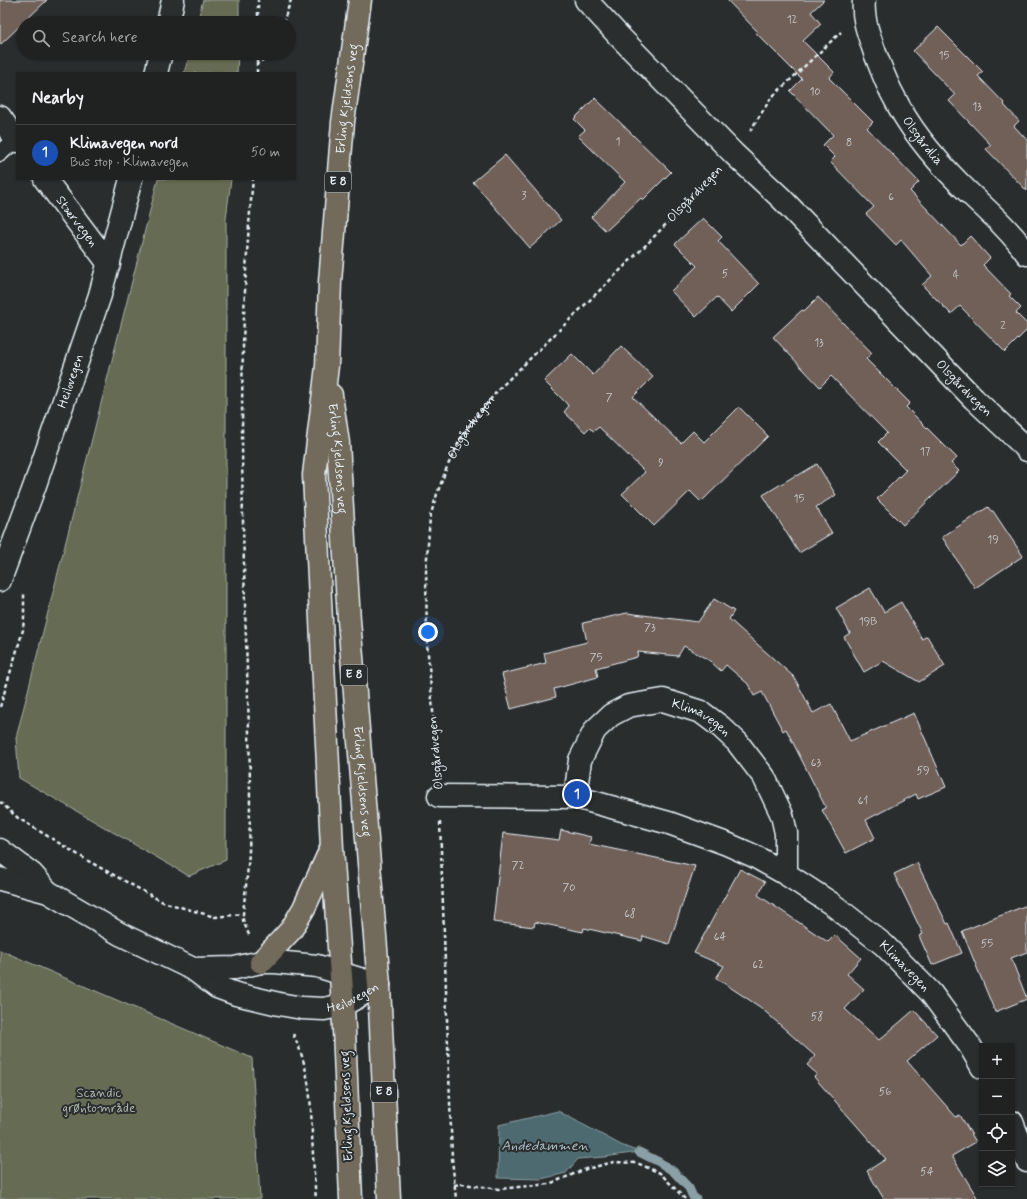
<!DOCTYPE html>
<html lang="en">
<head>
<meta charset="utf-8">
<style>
	:root { --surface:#202222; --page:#2d2f2f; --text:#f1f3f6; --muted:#a2a4a5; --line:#3d3f40; --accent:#8c9099 }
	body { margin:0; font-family:Mynerve,sans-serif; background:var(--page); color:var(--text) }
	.controls { position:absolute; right:12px; bottom:12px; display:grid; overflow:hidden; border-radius:0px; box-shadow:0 1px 3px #0004 }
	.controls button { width:36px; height:36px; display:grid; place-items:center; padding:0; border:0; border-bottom:1px solid var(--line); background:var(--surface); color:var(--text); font:20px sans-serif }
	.you { position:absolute; left:428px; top:632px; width:14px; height:14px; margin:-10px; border:3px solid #fff; border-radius:50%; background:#1a73e8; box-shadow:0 0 0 6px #1a73e833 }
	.badge { display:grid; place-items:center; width:26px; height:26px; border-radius:50%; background:var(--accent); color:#fff; font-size:13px; font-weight:700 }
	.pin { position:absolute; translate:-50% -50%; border:2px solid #fff; box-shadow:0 1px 4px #0006 }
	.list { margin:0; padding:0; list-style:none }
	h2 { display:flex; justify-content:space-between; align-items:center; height:52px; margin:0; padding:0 16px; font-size:17px }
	h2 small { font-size:13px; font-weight:400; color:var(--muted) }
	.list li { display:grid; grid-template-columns:26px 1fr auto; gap:12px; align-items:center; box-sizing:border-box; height:56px; padding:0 16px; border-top:1px solid var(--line) }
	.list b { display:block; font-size:15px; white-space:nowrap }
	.list p { margin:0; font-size:13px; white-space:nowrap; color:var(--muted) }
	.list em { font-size:13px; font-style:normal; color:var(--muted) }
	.icon { flex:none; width:22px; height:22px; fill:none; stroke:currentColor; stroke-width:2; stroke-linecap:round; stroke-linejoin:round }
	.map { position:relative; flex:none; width:1027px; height:1199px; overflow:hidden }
	.search { position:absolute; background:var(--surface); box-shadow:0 1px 3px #0004; left:16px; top:16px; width:280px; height:44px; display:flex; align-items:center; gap:10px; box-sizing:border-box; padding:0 14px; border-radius:22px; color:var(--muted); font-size:15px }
	.panel { position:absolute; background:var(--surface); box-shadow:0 1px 3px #0004; left:16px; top:72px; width:280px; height:108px; border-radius:0px }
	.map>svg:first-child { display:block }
	.green { fill:#666c52; stroke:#a7aea5 }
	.water { fill:#4d6a70; stroke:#8ba0a6 }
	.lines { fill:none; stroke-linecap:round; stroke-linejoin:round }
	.stream { stroke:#8ba0a6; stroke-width:9 }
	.building { fill:#716059; stroke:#e8f1f8 }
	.lane-casing { stroke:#e8f1f8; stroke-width:19 }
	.street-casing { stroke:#e8f1f8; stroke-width:25 }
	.highway-casing { stroke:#e8f1f8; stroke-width:25 }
	.path { stroke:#e8f1f8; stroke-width:2.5; stroke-dasharray:4 3; stroke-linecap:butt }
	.lane { stroke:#2a2d2e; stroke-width:16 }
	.street { stroke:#2a2d2e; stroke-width:22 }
	.highway { stroke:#726b5a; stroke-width:22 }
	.labels { text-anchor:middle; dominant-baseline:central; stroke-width:4; stroke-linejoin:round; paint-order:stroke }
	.number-label { font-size:11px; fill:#cacdd0 }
	.shield { fill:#2a2d2e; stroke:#afb6bb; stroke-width:1 }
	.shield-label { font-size:12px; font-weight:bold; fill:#e8f1f8 }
	.street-label { font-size:13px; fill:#e8f1f8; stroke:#2a2d2e }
	.park-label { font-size:13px; fill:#aeb5ad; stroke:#2a2d2e }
	.water-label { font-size:14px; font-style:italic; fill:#aabbc2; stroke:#2a2d2e }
</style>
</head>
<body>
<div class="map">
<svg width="1027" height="1199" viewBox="0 0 1027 1199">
	<rect width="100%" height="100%" fill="#2a2d2e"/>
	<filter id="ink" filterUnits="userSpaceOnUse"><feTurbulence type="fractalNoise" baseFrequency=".025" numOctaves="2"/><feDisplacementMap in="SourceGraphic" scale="8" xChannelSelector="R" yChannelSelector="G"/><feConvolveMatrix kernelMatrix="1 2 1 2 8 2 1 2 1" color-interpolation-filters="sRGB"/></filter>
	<g filter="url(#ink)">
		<path class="green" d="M203,0h36v23h-42z
			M190,53h48l-1,20h-53z
			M158,179h73l-5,40v641l-37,16 -170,-98 -3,-40z
			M0,950l252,108 8,141h-260z"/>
		<path class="water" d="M558,1111l63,34 18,7 -35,5 -26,2 -12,14 -25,6 -43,-1 1,-53z"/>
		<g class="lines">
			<path class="stream" d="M639,1152l20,10 14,9 16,17 4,9 3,2"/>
		</g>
		<path class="building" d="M0,0h47l-47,45z
			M727,0h97l-13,12 10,12 -18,17 31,31 -5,6 44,44 -6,6 52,54 -9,9 51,54 9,-9 20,22 -7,7 28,29 -2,2 12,12 -5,5 11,11v6l-22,22 -45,-46 -9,8 -29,-29 10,-9 -31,-36 -5,5 -30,-31 8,-7 -44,-45 5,-5 -12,-12 10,-10 -43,-44 12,-12 -46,-46 1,-2z
			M938,27l45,45 -5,4 27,28 -1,1 15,16 -5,5 13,14v51l-41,-42 5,-4 -42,-44 6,-6 -42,-44z
			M595,98l76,74 -28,28 -2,-2 -35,33 -15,-14 34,-35 -47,-46 7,-6 -11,-11z
			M505,155l56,65 -31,28 -57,-66z
			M703,218l19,19 -4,4 41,43 -28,28 -14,-15 -21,20 -25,-26 26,-25 -22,-22z
			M818,297l54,56 -6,6 44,44 -4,4 51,51 -6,5 8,8 -56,54 -26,-26 29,-29 -28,-28 9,-9 -56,-57 -11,11 -47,-50 29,-27 2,1z
			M621,346l32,31 -20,20 48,46 12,-12 11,11 35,-35 29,29 -67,66 -11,-11 -36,35 -32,-32 23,-22 -46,-45 -5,4 -5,-3 -4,4 -21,-20 4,-5 -1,-3 -23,-23 28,-27 21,21z
			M817,464l19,31 -20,12 16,26 -33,20 -36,-58 33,-20 1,1z
			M988,507l3,4h2l30,45 -48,32 -33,-51z
			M870,588l14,24 17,-10 21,37 5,-3 18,30 -26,16 -36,-21 -19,11 -20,-35 6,-4 -14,-25z
			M714,599l20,12 -5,8 65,58 19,36 18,-9 19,37 64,-28 32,74 -28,12 -2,-5 -50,26 9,18 -29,15 -24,-43 4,-2 -40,-79 -3,2 -21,-39 -8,4 -6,-12 -22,-19 -5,6 -11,-10 -26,-15 -6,10 -40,-4 -1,5 -41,11 2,9 -44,12 2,8 -45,12 -9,-35 44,-11 -2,-10 43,-11 -4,-19 44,-10 71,9z
			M561,830l30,7 -2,7 106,22 -26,78 -26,-8 -1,5 -58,-13 -1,4 -48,-10 -1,5 -41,-5 10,-89 56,7z
			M917,863l30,61 2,-1 13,30 -30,12 -13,-29 4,-2 -29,-60z
			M740,869l25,13 -7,13 70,47 7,-7 26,23 -14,16 17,15 -19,20 34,31 35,-30 23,25 -30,26 49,56 4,-2 16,27 -24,14 26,43h-94l-17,-28 19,-12 -72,-82 3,-3 -10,-9 8,-9 -55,-49 -44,-29 8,-12 -30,-13z
			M1027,905v47l-16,6 16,41 -32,13 -33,-81z"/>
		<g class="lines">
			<defs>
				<path id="lane" d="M0,153l16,-14"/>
				<g id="street">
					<path id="s2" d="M586,0l32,35 116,119 47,44 193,201 50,47 3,4"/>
					<path id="s3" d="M864,0c-2,19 5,35 11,53 6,15 11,30 19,44 15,31 42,63 66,87 23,23 48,43 67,70"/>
					<path d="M168,23l5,-23"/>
					<path d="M156,73l5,-20"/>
					<path d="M0,117l17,24"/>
					<path id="s4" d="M45,179l64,85"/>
					<path id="s5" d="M0,580l35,-95 65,-190 31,-116"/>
					<path id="s6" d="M439,796l136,1 94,26 58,21 27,12 32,18 46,30 52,41 47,48 39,53 12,21"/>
					<path id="s7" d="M575,797l5,-37 15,-30 16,-15 17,-9 35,-6 38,12 20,15 16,15 27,35 18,38 4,18v41"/>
					<path d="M0,850l32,24 15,17"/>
					<path id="s8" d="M0,879l48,13 72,42 73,35 24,18 19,7 43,10 23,4 22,1 19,-4 36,-20"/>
					<path d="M193,969l42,-1 26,-6h14l42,4 62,19"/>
					<path d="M1012,1122l15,39"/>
				</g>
				<g id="highway">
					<path id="s9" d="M331,395l7,48 11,177 30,365 10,214"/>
					<path d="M261,962l30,-32 13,-22 27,-59"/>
					<path id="s10" d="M351,1199l-8,-194 -11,-157 -18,-373 13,-109 3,-84 13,-160 17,-122"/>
				</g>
			</defs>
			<use href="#lane" class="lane-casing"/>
			<use href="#street" class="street-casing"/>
			<use href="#highway" class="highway-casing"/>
			<g class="path">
				<path d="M258,23v-23"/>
				<path d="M283,23l8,-23"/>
				<path d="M257,64v-11"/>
				<path d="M257,73v-9l16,-11"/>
				<path d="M750,131l21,-33 70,-66"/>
				<path d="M0,707l23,-77 1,-12v-25"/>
				<path id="s1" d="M438,769l-11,-126 -1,-72 4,-54 7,-23 10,-27 13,-27 8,-13 30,-37 150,-147 67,-70"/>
				<path d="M0,802l18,16 72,44 73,40 52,15 28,-3"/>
				<path d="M440,822l12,336 4,41"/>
				<path d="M249,935l-6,-15v-6c2,-21 5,-42 6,-63 3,-82 -2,-165 -4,-247 -4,-142 -6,-284 8,-425"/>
				<path d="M293,1034c16,32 18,65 19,100 1,22 2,43 4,65"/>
				<path d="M454,1185l8,-1 37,5 50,-5 37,-15 28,-7 23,1 23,10 25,26"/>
			</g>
			<use href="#lane" class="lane"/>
			<use href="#street" class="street"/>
			<use href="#highway" class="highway"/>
		</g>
	</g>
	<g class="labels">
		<g class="number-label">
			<text x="792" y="20">12</text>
			<text x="944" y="56">15</text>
			<text x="815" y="92">10</text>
			<text x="977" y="107">13</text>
			<text x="618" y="142">1</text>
			<text x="849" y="143">8</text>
			<text x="524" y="196">3</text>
			<text x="891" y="197">6</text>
			<text x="725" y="274">5</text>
			<text x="956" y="275">4</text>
			<text x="1003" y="326">2</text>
			<text x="819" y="343">13</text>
			<text x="609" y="398">7</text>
			<text x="925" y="452">17</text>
			<text x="661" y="463">9</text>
			<text x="799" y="499">15</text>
			<text x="993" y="540">19</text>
			<text x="868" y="622">19B</text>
			<text x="650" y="628">73</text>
			<text x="596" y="658">75</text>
			<text x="816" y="763">63</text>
			<text x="923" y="771">59</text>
			<text x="863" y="801">61</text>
			<text x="518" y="866">72</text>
			<text x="569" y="888">70</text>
			<text x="630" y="914">68</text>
			<text x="720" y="937">64</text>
			<text x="987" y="944">55</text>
			<text x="758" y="965">62</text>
			<text x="817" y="1017">58</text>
			<text x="885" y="1092">56</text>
			<text x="927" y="1172">54</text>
		</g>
		<g class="shield">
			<rect x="325" y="172" width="26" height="20" rx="3"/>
			<rect x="341" y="665" width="26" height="20" rx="3"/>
			<rect x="371" y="1082" width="26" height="20" rx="3"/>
		</g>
		<g class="shield-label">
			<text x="338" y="182">E 8</text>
			<text x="354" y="675">E 8</text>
			<text x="384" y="1092">E 8</text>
		</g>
		<g class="street-label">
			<text stroke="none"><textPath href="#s10" startOffset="1103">Erling Kjeldsens veg</textPath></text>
			<text stroke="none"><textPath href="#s3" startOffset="155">Olsgårdlia</textPath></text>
			<text transform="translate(695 194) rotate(-46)">Olsgårdvegen</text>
			<text stroke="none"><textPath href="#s4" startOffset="53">Stærvegen</textPath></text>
			<text stroke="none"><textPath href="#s5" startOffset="211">Heilovegen</textPath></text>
			<text stroke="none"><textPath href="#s2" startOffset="542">Olsgårdvegen</textPath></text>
			<text stroke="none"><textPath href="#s1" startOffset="352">Olsgårdvegen</textPath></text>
			<text stroke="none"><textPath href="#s9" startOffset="64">Erling Kjeldsens veg</textPath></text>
			<text stroke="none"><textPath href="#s7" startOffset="190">Klimavegen</textPath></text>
			<text transform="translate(436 753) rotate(-95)">Olsgårdvegen</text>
			<text stroke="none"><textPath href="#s9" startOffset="388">Erling Kjeldsens veg</textPath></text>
			<text stroke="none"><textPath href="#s6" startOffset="512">Klimavegen</textPath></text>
			<text stroke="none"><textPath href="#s8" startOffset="385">Heilovegen</textPath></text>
			<text transform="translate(347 1106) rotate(-92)">Erling Kjeldsens veg</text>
		</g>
		<g class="park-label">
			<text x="99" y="1093">Scandic<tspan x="99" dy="15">grøntområde</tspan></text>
		</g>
		<g class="water-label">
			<text x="545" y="1146">Andedammen</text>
		</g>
	</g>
</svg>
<div class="controls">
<button>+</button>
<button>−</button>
<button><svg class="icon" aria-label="locate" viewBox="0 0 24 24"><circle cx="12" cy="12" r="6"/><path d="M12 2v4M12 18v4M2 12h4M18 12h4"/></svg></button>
<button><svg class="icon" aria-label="layers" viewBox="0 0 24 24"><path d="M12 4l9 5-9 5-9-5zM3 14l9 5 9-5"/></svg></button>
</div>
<div class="you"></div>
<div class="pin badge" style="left:577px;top:794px;background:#1a4fb4">1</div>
<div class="search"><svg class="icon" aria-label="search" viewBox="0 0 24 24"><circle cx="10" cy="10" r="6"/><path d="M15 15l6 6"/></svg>Search here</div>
<section class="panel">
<h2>Nearby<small></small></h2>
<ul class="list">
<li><span class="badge" style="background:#1a4fb4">1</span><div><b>Klimavegen nord</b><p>Bus stop · Klimavegen</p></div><em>50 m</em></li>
</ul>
</section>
</div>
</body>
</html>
